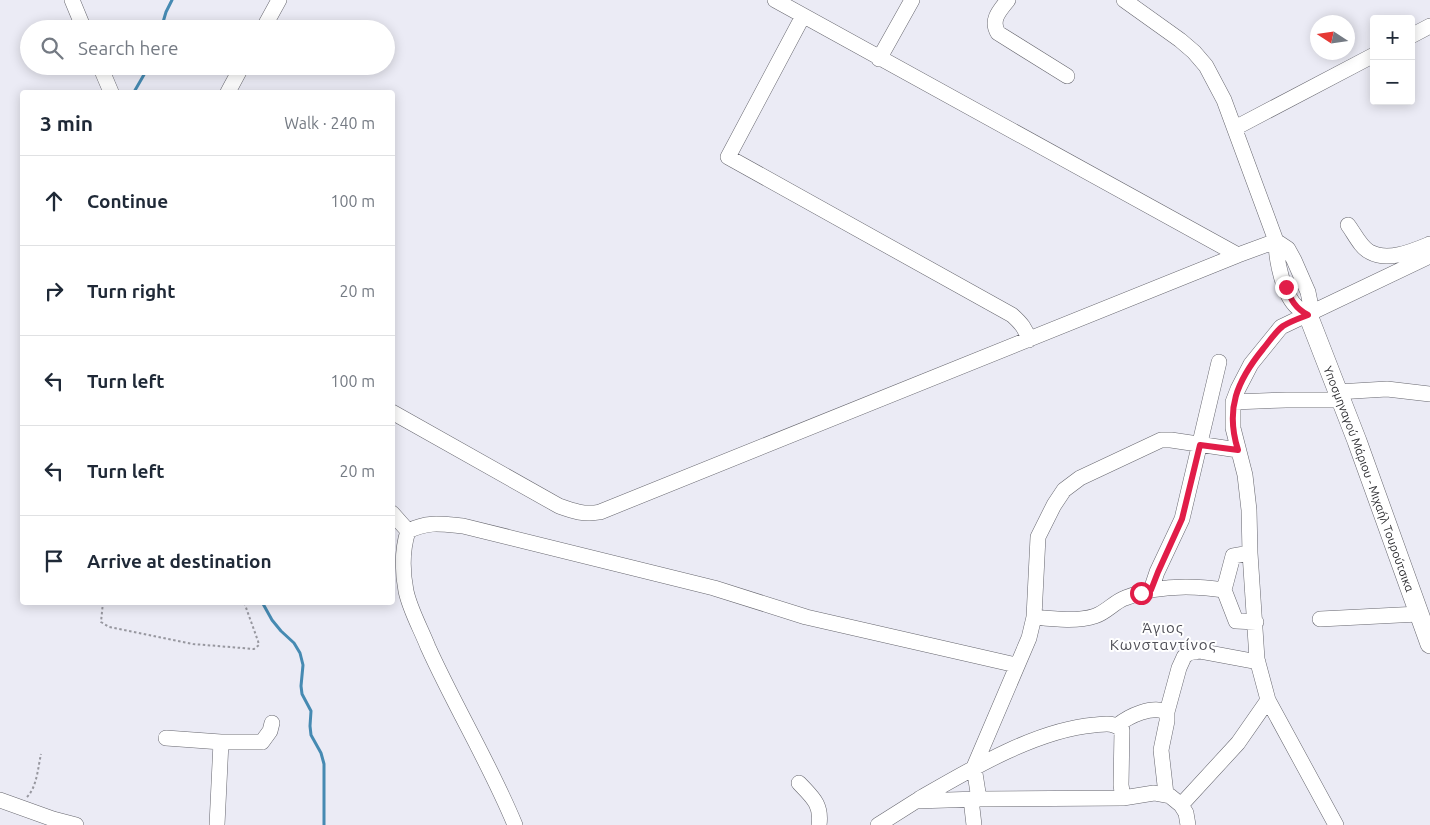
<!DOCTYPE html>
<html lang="en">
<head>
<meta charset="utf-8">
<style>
	:root { --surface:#fff; --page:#f2f2f3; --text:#1f2937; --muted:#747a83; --line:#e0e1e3 }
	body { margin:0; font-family:Ubuntu,sans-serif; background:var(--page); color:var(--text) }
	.controls { position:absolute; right:15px; top:15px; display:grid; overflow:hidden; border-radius:5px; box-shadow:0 2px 12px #0003 }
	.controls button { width:45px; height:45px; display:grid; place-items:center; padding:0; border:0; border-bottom:1px solid var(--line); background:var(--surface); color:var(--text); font:25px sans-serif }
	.compass { position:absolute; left:1310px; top:15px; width:45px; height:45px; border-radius:50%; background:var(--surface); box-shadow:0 2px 12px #0003; rotate:282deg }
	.stop { position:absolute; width:15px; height:15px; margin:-11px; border:4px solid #e11d48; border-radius:50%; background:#fff }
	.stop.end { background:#e11d48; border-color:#fff; box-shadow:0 1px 5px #0008 }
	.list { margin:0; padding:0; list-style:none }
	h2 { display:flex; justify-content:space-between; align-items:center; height:65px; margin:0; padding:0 20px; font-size:21px }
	h2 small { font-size:16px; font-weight:400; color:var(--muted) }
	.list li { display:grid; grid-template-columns:32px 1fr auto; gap:15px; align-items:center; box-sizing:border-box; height:90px; padding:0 20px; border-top:1px solid var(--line) }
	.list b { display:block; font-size:19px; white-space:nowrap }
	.list em { font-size:16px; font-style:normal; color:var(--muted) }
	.icon { flex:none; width:28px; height:28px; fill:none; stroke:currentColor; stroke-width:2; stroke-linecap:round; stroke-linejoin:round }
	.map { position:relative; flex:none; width:1430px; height:825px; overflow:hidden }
	.search { position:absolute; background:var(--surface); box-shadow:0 2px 12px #0003; left:20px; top:20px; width:375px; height:55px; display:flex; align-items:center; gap:12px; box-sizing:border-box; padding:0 18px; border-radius:28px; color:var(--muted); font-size:19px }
	.panel { position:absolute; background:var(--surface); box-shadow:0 2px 12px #0003; left:20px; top:90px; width:375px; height:515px; border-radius:5px }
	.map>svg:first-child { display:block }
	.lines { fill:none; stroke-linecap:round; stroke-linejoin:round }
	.stream { stroke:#468ab2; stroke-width:3 }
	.minor-casing { stroke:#66666e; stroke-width:16 }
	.major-casing { stroke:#66666e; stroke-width:20 }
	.path { stroke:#97979f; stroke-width:2; stroke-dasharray:2.5 2.5; stroke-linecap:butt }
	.minor { stroke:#fff; stroke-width:15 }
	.major { stroke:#fff; stroke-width:19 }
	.route { stroke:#e11d48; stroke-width:6 }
	.labels { text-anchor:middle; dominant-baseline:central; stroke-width:4; stroke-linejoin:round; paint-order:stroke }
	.street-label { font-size:12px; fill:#2b2b2f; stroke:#fff }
	.quarter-label { font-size:15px; letter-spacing:1px; fill:#4e4e56; stroke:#fff }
</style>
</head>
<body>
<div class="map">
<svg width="1430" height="825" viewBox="0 0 1430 825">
	<rect width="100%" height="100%" fill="#ebebf5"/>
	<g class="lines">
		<path class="stream" d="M161,29l5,-17 6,-12
			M134,92l15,-26
			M262,602l10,18 9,11 13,12 6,10 3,12 -2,21 1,8 9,17 -1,15 1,9 10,18 3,11v61"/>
		<defs>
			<path id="minor" d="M72,0l12,29
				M775,0l463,255
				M1008,0c-8,10 -18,20 -10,33l69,43
				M1124,0l56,40 14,12 12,14 18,34 52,141c0,18 7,55 22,67 3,3 7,5 10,7
				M803,16l-75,141 284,158c9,8 14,14 17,25
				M263,29l16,-29
				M1411,36l19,-10
				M879,59l33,-59
				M100,66l11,26
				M228,92l14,-26
				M1235,128l139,-73
				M1348,225c6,8 13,23 22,27 18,10 43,-1 60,-8
				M1276,241l12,8 6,11 14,32 2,10 -2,13
				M1337,392l50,-3 43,5
				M1233,402l53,-2h54
				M392,412l167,94c14,5 25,9 41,6l638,-257 38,-14
				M392,513l16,18
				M1151,590l6,-18 25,-53 37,-157
				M1224,590l9,-34 17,-3
				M1034,617c19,2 43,5 61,-1 12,-4 19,-14 30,-18 31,-13 66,-13 99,-8l12,31 20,1
				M1320,619l99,-5
				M1167,712l12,-44 5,-11 4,-4 11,-2 59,11
				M1118,725c11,-9 34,-20 49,-13v9l-6,29 5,44
				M166,738l55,4h41l8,-11 2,-8
				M799,783c13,14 23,21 20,42
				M919,799c50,-29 117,-69 175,-74 11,-1 20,-3 28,5l-1,55 2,13
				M971,799l3,26
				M979,799l-5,-32 55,-129 5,-21 4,-80 16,-32 10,-15 16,-12 81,-38h10l67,10
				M0,800l53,19 23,6
				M1181,805l57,-62 30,-43
				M217,825l4,-83
				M515,825c-25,-61 -60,-118 -87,-178 -7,-18 -18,-37 -22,-56 -4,-21 -4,-41 2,-60 20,-10 34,-7 55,-5l251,62 92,29 210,48
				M878,825l38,-24 63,-2 144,-1 31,-5 16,3 11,9 5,8 2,12
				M1336,825l-68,-125 -11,-41 -7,-106 -1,-43 -4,-35 -12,-47v-26l5,-13 13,-25 30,-37 149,-71"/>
			<g id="major">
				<path id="s1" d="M1308,315l49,126 73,203"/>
			</g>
		</defs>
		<use href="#minor" class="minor-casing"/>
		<use href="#major" class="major-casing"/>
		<path class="path" d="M103,602l-2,20 8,5 84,17 61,5 5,-4 -1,-4 -14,-39
			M27,797c10,-10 11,-30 14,-43"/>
		<use href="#minor" class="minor"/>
		<use href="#major" class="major"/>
	</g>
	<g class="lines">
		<path class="route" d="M1141,593l10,-3 7,-18 24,-53 18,-74 38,5c-13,-41 -1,-69 25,-101 6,-7 12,-17 20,-23 8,-5 17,-8 25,-11 -13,-7 -17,-15 -22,-28"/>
	</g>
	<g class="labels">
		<g class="street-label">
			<text stroke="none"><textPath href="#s1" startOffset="175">Υποσμηναγού Μάριου - Μιχαήλ Τουρούτσικα</textPath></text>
		</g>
		<g class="quarter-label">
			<text x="1163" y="627">Άγιος<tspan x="1163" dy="17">Κωνσταντίνος</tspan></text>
		</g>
	</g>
</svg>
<div class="controls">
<button>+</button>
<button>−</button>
</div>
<svg class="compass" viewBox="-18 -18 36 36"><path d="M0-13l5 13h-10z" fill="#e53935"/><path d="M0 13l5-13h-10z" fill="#747a83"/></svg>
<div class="stop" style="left:1141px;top:593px"></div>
<div class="stop end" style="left:1286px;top:287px"></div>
<div class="search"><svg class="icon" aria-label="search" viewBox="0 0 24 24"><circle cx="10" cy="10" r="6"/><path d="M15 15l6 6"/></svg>Search here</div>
<section class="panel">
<h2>3 min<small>Walk · 240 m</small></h2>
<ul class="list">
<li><svg class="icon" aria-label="ahead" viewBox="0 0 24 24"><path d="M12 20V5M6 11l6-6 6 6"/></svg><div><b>Continue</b></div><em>100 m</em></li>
<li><svg class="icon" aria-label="right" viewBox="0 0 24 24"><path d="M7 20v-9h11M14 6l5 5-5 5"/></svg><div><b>Turn right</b></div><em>20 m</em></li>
<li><svg class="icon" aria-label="left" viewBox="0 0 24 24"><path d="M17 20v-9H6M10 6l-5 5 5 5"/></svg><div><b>Turn left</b></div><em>100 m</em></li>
<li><svg class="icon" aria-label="left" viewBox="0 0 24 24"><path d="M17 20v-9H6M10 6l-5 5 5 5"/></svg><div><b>Turn left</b></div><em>20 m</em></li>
<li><svg class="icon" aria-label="arrive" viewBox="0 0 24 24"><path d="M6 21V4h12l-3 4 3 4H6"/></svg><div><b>Arrive at destination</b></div></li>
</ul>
</section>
</div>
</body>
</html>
